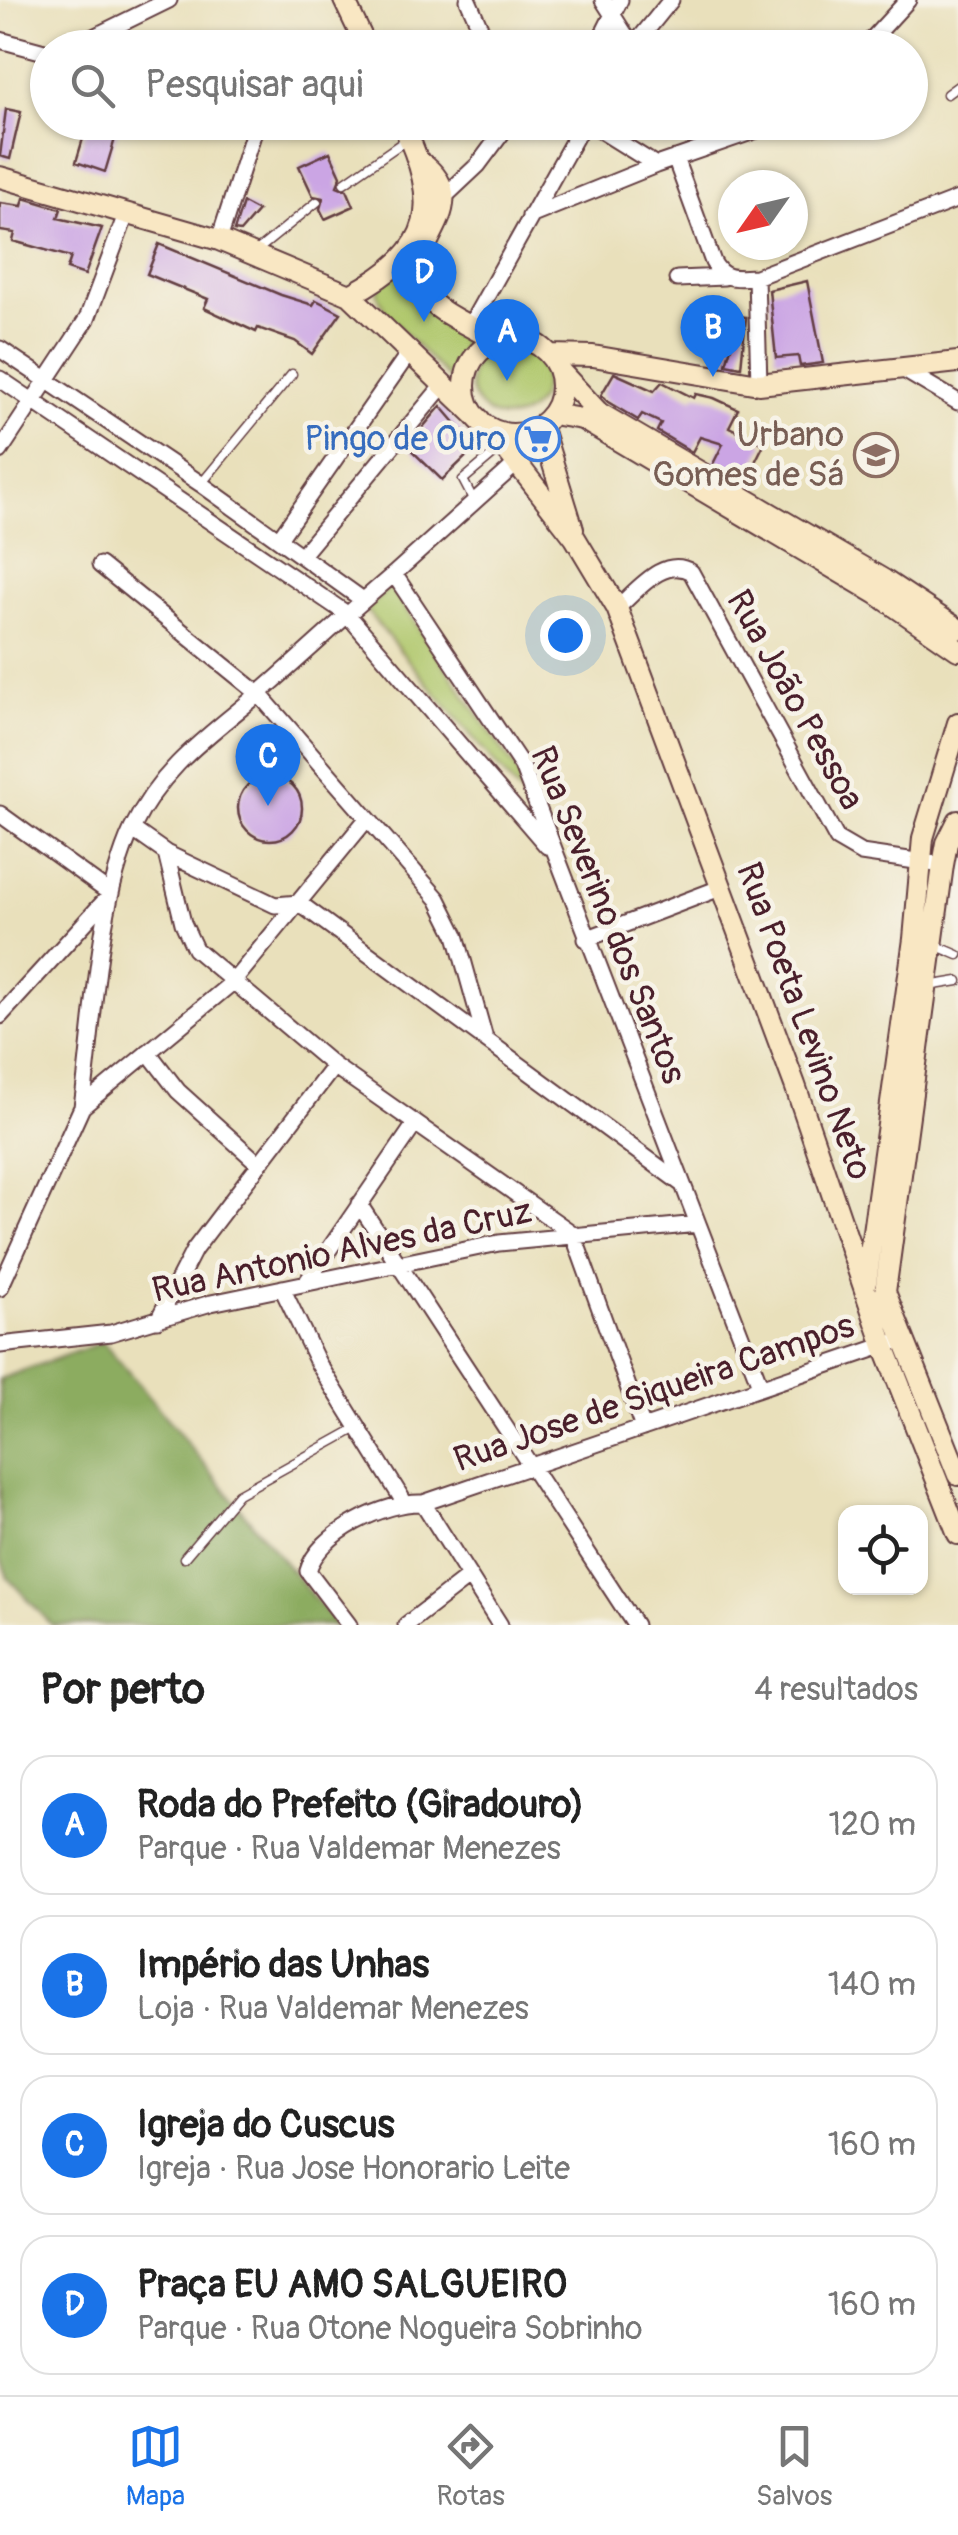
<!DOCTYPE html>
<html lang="pt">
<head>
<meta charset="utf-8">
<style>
	:root { --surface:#fff; --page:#f2f2f2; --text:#222; --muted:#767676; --line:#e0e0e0; --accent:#1a73e8 }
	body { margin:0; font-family:Pangolin,sans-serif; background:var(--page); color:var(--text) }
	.controls { position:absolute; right:30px; bottom:30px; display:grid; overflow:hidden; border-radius:20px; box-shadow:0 2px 8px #0004 }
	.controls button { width:90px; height:90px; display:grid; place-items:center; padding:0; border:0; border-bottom:2px solid var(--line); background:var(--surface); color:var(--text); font:50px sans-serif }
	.compass { position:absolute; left:718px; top:170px; width:90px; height:90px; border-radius:50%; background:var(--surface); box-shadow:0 2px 8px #0004; rotate:236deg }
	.you { position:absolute; left:565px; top:635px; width:35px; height:35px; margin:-25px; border:8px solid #fff; border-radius:50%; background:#1a73e8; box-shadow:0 0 0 15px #1a73e833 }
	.badge { display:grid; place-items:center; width:65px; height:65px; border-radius:50%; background:var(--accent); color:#fff; font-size:32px; font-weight:700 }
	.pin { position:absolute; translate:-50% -82px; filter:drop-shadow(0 2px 5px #0008) }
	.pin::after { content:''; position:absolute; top:52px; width:35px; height:30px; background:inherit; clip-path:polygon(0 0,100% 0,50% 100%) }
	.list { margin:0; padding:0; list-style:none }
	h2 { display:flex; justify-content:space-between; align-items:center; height:130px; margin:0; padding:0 40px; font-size:42px }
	h2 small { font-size:32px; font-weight:400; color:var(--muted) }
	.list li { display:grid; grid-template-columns:65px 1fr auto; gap:30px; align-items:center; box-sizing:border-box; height:140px; margin:0 20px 20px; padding:0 20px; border:2px solid var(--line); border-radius:30px }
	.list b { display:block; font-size:38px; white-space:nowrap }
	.list p { margin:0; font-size:32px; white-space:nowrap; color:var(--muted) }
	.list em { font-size:32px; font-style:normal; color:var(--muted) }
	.icon { flex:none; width:55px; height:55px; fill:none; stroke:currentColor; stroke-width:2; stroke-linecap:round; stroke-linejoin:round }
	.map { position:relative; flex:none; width:958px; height:1625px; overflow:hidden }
	.search { position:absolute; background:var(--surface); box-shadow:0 2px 8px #0004; left:30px; right:30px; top:30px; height:110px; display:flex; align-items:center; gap:25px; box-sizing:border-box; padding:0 35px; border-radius:55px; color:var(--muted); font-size:38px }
	.sheet { height:770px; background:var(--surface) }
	nav { display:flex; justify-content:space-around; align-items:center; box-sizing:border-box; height:140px; border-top:2px solid var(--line); background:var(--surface); font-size:28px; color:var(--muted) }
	nav a { display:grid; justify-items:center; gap:5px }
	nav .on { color:var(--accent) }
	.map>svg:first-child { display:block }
	.green { fill:#b0c86d; stroke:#7d744c; stroke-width:2.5 }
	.forest { fill:#8cac60; stroke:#6b6646; stroke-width:2.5 }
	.building { fill:#cba5e4 }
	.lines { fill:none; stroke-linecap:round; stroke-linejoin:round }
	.lane-casing { stroke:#623c41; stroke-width:11 }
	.street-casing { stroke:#623c41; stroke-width:19 }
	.secondary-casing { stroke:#623c41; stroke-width:24 }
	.lane { stroke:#fff; stroke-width:8 }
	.street { stroke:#fff; stroke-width:15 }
	.secondary { stroke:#f9e7c3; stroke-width:20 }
	.labels { text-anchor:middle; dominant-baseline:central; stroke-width:9; stroke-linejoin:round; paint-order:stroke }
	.education-label { font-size:35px; fill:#785e54; stroke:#f7f3e8; text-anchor:end }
	.shop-label { font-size:35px; fill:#366cbe; stroke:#f7f3e8; text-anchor:end }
	.street-label { font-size:35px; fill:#4a1f2b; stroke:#f7f3e8 }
</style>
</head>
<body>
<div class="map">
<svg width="958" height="1625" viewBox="0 0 958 1625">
	<rect width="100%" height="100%" fill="#f7f3e8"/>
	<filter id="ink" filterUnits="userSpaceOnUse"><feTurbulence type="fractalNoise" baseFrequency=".01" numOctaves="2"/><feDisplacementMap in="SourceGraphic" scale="20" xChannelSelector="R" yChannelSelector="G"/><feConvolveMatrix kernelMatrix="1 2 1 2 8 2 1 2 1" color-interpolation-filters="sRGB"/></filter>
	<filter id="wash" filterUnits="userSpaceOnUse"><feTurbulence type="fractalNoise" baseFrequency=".0048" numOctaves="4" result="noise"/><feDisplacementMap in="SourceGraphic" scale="40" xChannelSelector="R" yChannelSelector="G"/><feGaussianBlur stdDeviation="2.25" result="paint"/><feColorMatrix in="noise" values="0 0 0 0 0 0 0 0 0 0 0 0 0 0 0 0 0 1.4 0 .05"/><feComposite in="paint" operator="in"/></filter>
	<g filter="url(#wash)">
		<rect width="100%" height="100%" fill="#e9e0bb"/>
		<path class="green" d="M396,261c1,40 40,50 71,68l-15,53 -65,-67 -10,-21 4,-14z
			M470 381a37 37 0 1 1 74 0a37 37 0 1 1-74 0Z
			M390,586l127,185 9,30 -160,-191z"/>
		<path class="forest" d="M103,1342c80,93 154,190 234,283h-285l-44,-47 -8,-21v-178z"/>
		<g id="blocks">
			<path class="building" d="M6,109l15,3 -11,47 -10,-3z
				M88,122h32l-15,50 -29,-10z
				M330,152l11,24 -4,10 10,4 7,16 -29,13 -5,-10 3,-11 -10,-2 -14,-30z
				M24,198l37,11 -3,9 44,10 -17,47 -18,-6 4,-12 -58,-16 2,-8 -15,-2v-28l22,3z
				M243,203l15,8 -18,21 -6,-1z
				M159,244l122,51 32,10 3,-5 25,13 -29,41 -17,-13 -37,-13 -2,4 -52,-24 4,-9 -61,-25z
				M807,281l16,82 -23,3 -2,-10 -22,2 -7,-68z
				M740,316l6,1 -5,50 -15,-3z
				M614,373l40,18 8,-9 32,16 2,-4 18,4 24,11 -9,18 35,17 -19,38 -32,-18 10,-20 -23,-7 -8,15 -35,-21 4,-8 -19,-9 -4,6 -30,-18 -7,-7z
				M441,406l35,41 -34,33 -35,-34z
				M238 808a32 32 0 1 1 64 0a32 32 0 1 1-64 0Z"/>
		</g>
	</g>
	<g filter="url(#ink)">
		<use href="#blocks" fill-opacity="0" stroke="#623c41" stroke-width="2.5"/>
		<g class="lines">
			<defs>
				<path id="lane" d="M947,94l11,-8
					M344,183l62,-43
					M254,253l63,-51
					M201,484l91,-110
					M474,501l-11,-21 39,-33
					M937,946l21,9
					M928,986l30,-5
					M184,1558l54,-64 119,-66"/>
				<path id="street" d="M468,0l21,48
					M603,0l30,47 38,-47
					M0,40l48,13
					M71,48l98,-48
					M596,48l24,-48
					M864,48l44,-48
					M587,122l69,43
					M675,158l38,104c10,19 24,16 43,15l202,-78
					M444,197l34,-32 32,-43
					M530,216l126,-51 124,-43
					M219,240l38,-118
					M756,277l3,107
					M677,279l47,-2
					M471,324l113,-202
					M0,349l201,135 162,116
					M904,370l54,32
					M0,379l347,235 200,232
					M0,451l87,-132 40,-107
					M279,539l132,-189
					M302,555l142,-171
					M100,565l159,129 179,205 18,36 28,100
					M394,574l122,-110
					M617,608c20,-17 47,-53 74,-36l146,267 24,14 82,12
					M0,814l111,80
					M132,829l34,24 109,52 24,-2 383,281
					M166,853l17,70 12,26 139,117 239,168
					M586,939l134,-51
					M0,1016l111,-122
					M148,1052l30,39 81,73
					M82,1107c12,-83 15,-203 50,-278 31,-64 78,-94 130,-138 44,-38 87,-79 132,-117l128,192 238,619
					M359,1204l276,421
					M573,1234l70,194
					M306,1283l109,-159
					M0,1288l82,-181 151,-125 133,-162
					M282,1288l36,75 86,139
					M158,1320l36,-70 140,-184
					M0,1345l111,-12 100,-30 288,-60 199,-19
					M423,1503l77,122
					M349,1625l-41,-54c10,-38 78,-70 115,-68l480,-164
					M406,1625l61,-47"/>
				<path id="secondary" d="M344,0l23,48
					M420,162c64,45 -27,89 4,132 16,21 49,32 71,47
					M0,177l219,63 131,55 130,125
					M350,295c87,-46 91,-89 52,-173
					M465 386a48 48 0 1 1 96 0a48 48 0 1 1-96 0Z
					M550,355l43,1 166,28 199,-22
					M558,369l41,44 285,167 74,49
					M552,414l30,5 295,175 81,56
					M541,425l32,104
					M492,431l83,107 42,70 178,477 89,261 74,188
					M958,821l-11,22 -4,22 -58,427 73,183
					M866,1282l48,-343 9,-101 35,-115"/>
			</defs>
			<use href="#lane" class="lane-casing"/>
			<use href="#street" class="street-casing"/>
			<use href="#secondary" class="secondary-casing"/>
			<use href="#lane" class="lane"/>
			<use href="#street" class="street"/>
			<use href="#secondary" class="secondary"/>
		</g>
	</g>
	<defs>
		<symbol id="supermarket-ring" viewBox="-11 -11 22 22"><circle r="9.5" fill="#f7f3e8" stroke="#3f7fe0" stroke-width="1.5"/><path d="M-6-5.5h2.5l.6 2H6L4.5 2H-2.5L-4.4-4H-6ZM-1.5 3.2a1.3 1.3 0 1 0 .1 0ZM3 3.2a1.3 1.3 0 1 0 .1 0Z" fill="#3f7fe0"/></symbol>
		<symbol id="school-ring" viewBox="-11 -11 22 22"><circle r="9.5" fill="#f7f3e8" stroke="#8d6e63" stroke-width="1.5"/><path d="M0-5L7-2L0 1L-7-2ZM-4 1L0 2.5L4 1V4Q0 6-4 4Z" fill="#8d6e63"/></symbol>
	</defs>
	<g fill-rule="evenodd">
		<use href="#supermarket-ring" x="513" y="414" width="50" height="50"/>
		<use href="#school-ring" x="851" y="430" width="50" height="50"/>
	</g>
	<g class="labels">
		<g class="education-label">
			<text x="844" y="435">Urbano<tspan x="844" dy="40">Gomes de Sá</tspan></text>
		</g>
		<g class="shop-label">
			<text x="506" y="439">Pingo de Ouro</text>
		</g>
		<g class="street-label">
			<text transform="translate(795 700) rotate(61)">Rua João Pessoa</text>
			<text transform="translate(608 915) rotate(68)">Rua Severino dos Santos</text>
			<text transform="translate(804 1021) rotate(70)">Rua Poeta Levino Neto</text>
			<text transform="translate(342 1251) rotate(-12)">Rua Antonio Alves da Cruz</text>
			<text transform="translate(654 1393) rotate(-19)">Rua Jose de Siqueira Campos</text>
		</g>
	</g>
</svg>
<div class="controls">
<button><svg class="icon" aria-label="locate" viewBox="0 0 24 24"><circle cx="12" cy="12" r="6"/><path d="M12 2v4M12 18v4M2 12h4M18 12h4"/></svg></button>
</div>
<svg class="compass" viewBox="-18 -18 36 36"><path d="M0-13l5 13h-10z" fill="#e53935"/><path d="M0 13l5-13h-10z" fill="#767676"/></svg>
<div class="you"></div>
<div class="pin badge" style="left:507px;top:381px">A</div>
<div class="pin badge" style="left:713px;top:377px">B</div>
<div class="pin badge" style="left:268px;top:806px">C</div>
<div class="pin badge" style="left:424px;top:322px">D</div>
<div class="search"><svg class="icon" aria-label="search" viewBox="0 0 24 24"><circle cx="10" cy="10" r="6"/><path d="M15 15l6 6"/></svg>Pesquisar aqui</div>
</div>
<section class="sheet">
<h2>Por perto<small>4 resultados</small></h2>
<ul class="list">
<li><span class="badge">A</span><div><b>Roda do Prefeito (Giradouro)</b><p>Parque · Rua Valdemar Menezes</p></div><em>120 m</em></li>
<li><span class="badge">B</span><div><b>Império das Unhas</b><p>Loja · Rua Valdemar Menezes</p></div><em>140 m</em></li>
<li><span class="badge">C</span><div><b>Igreja do Cuscus</b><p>Igreja · Rua Jose Honorario Leite</p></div><em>160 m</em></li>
<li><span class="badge">D</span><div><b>Praça EU AMO SALGUEIRO</b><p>Parque · Rua Otone Nogueira Sobrinho</p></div><em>160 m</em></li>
</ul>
</section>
<nav>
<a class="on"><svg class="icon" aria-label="map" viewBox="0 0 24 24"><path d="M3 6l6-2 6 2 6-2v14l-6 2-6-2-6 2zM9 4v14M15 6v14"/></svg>Mapa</a>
<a><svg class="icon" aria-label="directions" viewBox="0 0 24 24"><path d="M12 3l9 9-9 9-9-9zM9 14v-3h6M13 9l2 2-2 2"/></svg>Rotas</a>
<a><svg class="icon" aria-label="saved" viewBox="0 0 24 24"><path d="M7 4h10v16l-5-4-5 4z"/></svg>Salvos</a>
</nav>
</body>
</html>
